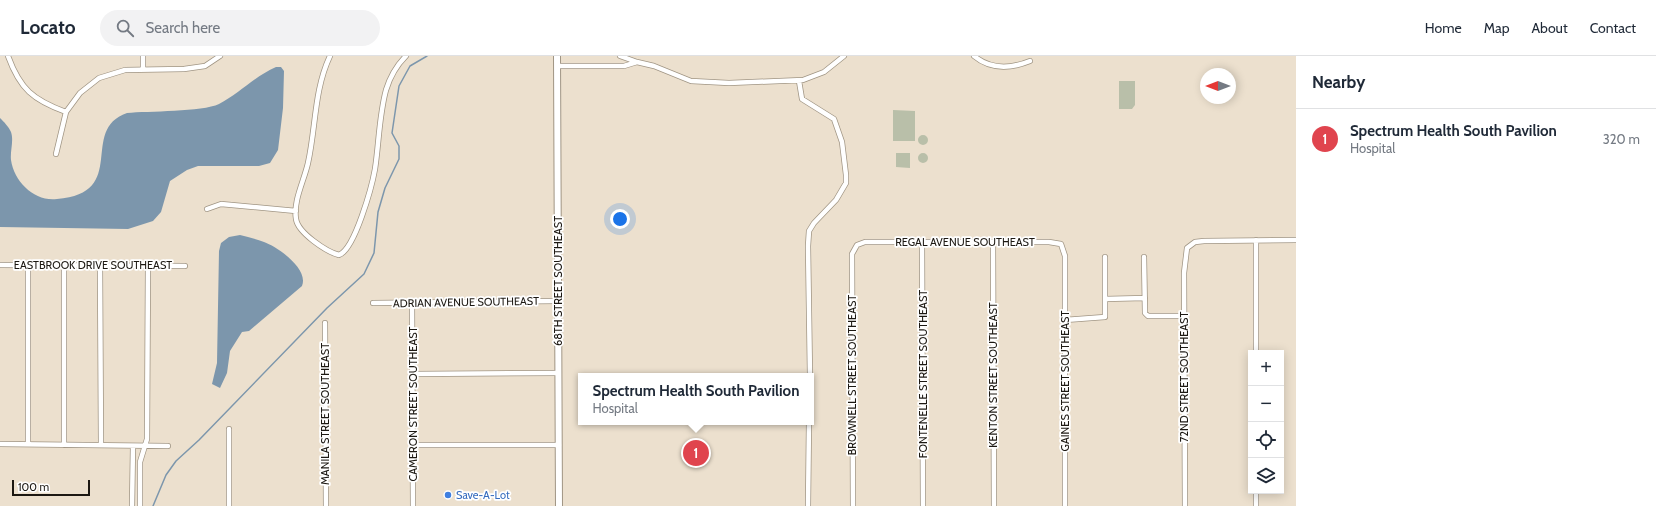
<!DOCTYPE html>
<html lang="en">
<head>
<meta charset="utf-8">
<style>
	:root { --surface:#fff; --page:#f2f2f3; --text:#1f2937; --muted:#747a83; --line:#e0e1e3; --accent:#2563eb }
	body { margin:0; font-family:Cabin,sans-serif; background:var(--page); color:var(--text) }
	.controls { position:absolute; right:12px; bottom:12px; display:grid; overflow:hidden; border-radius:0px; box-shadow:0 2px 10px #0003 }
	.controls button { width:36px; height:36px; display:grid; place-items:center; padding:0; border:0; border-bottom:1px solid var(--line); background:var(--surface); color:var(--text); font:20px sans-serif }
	.compass { position:absolute; left:1200px; top:12px; width:36px; height:36px; border-radius:50%; background:var(--surface); box-shadow:0 2px 10px #0003; rotate:270deg }
	.scale { position:absolute; left:12px; bottom:10px; width:78px; box-sizing:border-box; padding-left:4px; border:2px solid #1c1812; border-top:0; font-size:11px; line-height:14px; white-space:nowrap; color:#1c1812; -webkit-text-stroke:3px #fff; paint-order:stroke }
	.you { position:absolute; left:620px; top:163px; width:14px; height:14px; margin:-10px; border:3px solid #fff; border-radius:50%; background:#1a73e8; box-shadow:0 0 0 6px #1a73e833 }
	.badge { display:grid; place-items:center; width:26px; height:26px; border-radius:50%; background:var(--accent); color:#fff; font-size:13px; font-weight:700 }
	.pin { position:absolute; translate:-50% -50%; border:2px solid #fff; box-shadow:0 1px 4px #0006 }
	.popup { position:absolute; left:578px; top:317px; width:236px; height:52px; box-sizing:border-box; display:grid; place-content:center; border-radius:0px; background:var(--surface); filter:drop-shadow(0 1px 3px #0005); font-size:13px; white-space:nowrap; color:var(--muted) }
	.popup b { font-size:15px; color:var(--text) }
	.popup::after { content:''; position:absolute; left:50%; top:100%; margin-left:-8px; border:8px solid transparent; border-top-color:var(--surface) }
	.list { margin:0; padding:0; list-style:none }
	h2 { display:flex; justify-content:space-between; align-items:center; height:52px; margin:0; padding:0 16px; font-size:17px }
	h2 small { font-size:13px; font-weight:400; color:var(--muted) }
	.list li { display:grid; grid-template-columns:26px 1fr auto; gap:12px; align-items:center; box-sizing:border-box; height:60px; padding:0 16px; border-top:1px solid var(--line) }
	.list b { display:block; font-size:15px; white-space:nowrap }
	.list p { margin:0; font-size:13px; white-space:nowrap; color:var(--muted) }
	.list em { font-size:13px; font-style:normal; color:var(--muted) }
	.icon { flex:none; width:22px; height:22px; fill:none; stroke:currentColor; stroke-width:2; stroke-linecap:round; stroke-linejoin:round }
	.map { position:relative; flex:none; width:1296px; height:450px; overflow:hidden }
	header { display:flex; align-items:center; gap:24px; box-sizing:border-box; height:56px; padding:0 20px; background:var(--surface); border-bottom:1px solid var(--line) }
	header strong { font-size:19px }
	nav { display:flex; gap:22px; margin-inline-start:auto; font-size:14px }
	.search { width:280px; height:36px; background:var(--page); display:flex; align-items:center; gap:10px; box-sizing:border-box; padding:0 14px; border-radius:22px; color:var(--muted); font-size:15px }
	main { display:flex }
	aside { flex:1; background:var(--surface) }
	.map>svg:first-child { display:block }
	.green { fill:#b9bfa9 }
	.water { fill:#7c96ac }
	.lines { fill:none; stroke-linecap:round; stroke-linejoin:round }
	.stream { stroke:#7c96ac; stroke-width:1.5 }
	.street-casing { stroke:#a09584; stroke-width:6 }
	.secondary-casing { stroke:#a09584; stroke-width:8 }
	.street { stroke:#fff; stroke-width:4.5 }
	.secondary { stroke:#fff; stroke-width:6 }
	.shop-dot { fill:#3f7fe0; stroke:#fff; stroke-width:1.5 }
	.labels { text-anchor:middle; dominant-baseline:central; stroke-width:3.5; stroke-linejoin:round; paint-order:stroke }
	.street-label { font-size:11px; fill:#1c1812; stroke:#fff }
	.shop-label { font-size:11px; fill:#366cbe; stroke:#fff; text-anchor:start }
</style>
</head>
<body>
<header>
<strong>Locato</strong>
<div class="search"><svg class="icon" aria-label="search" viewBox="0 0 24 24"><circle cx="10" cy="10" r="6"/><path d="M15 15l6 6"/></svg>Search here</div>
<nav><a>Home</a><a>Map</a><a>About</a><a>Contact</a></nav>
</header>
<main>
<div class="map">
<svg width="1296" height="450" viewBox="0 0 1296 450">
	<rect width="100%" height="100%" fill="#ece0ce"/>
	<path class="green" d="M1119,25h16v24l-3,4h-13z
		M893,54l22,1v30h-22z
		M918 84a5 5 0 1 1 10 0a5 5 0 1 1-10 0Z
		M918 102a5 5 0 1 1 10 0a5 5 0 1 1-10 0Z
		M896,97h14v15l-14,-1z"/>
	<path class="water" d="M276,11h5l3,4 -1,37 -5,42 -8,13 -11,3h-61l-11,4 -17,11 -9,31 -8,9 -25,8 -128,-2v-109c4,4 9,9 11,14 3,9 -1,19 0,28 3,22 24,42 46,39 73,-6 21,-69 70,-86 21,-2 75,-1 92,-9 20,-10 36,-28 57,-37z
		M240,179c8,2 16,4 24,7 14,5 45,27 38,44l-53,45 -7,1 -12,19 -3,22 -7,15 -8,-4 5,-21 2,-112 2,-8 8,-6z"/>
	<g class="lines">
		<path class="stream" d="M153,450l13,-31 10,-14 23,-21 128,-132 37,-34 10,-21 4,-41 7,-24 14,-29v-13l-7,-13 7,-47 11,-20 17,-10"/>
		<defs>
			<path id="street" d="M8,0c12,33 25,44 58,56
				M330,0c-16,34 -14,71 -22,107 -4,18 -15,38 -12,56 2,14 31,33 43,36 16,-6 33,-69 36,-86 4,-26 4,-53 11,-79 4,-13 10,-24 20,-34
				M620,0l17,6 17,4 37,15 38,2 74,-3 21,-8 20,-16
				M974,0c17,14 36,13 56,5
				M557,10h67l13,-4
				M143,13v-13
				M799,25l3,18 32,20 8,23 4,33v8l-10,17 -22,23 -5,8 -1,15 2,130
				M56,98l10,-42 14,-19 19,-15 26,-8 59,-1 21,-3 15,-10
				M207,153l14,-5 75,7
				M922,187l1,263
				M993,187l1,263
				M1144,201l1,56 3,3h36
				M0,209l185,1
				M100,209l1,180
				M1105,243l40,-1
				M412,246l1,204
				M373,247l185,-2
				M1065,264l40,-3v-60
				M325,267l1,183
				M1256,297v-113
				M413,318l145,-1
				M0,388l168,2
				M28,388v-179
				M64,389v-180
				M413,389h146
				M132,450l1,-60
				M140,450v-44l7,-23 1,-173
				M229,450v-77
				M808,450l1,-84
				M853,450l-1,-252 5,-9 8,-3h184l12,2 4,12v250
				M1185,450l-1,-233 3,-25 8,-6 9,-1 92,-1
				M1256,450v-15"/>
			<path id="secondary" d="M557,0l2,450"/>
		</defs>
		<use href="#street" class="street-casing"/>
		<use href="#secondary" class="secondary-casing"/>
		<use href="#street" class="street"/>
		<use href="#secondary" class="secondary"/>
	</g>
	<circle class="shop-dot" cx="448" cy="439" r="4"/>
	<g class="labels">
		<g class="street-label">
			<text x="965" y="186">REGAL AVENUE SOUTHEAST</text>
			<text x="93" y="209">EASTBROOK DRIVE SOUTHEAST</text>
			<text transform="translate(558 225) rotate(-90)">68TH STREET SOUTHEAST</text>
			<text transform="translate(466 246) rotate(-1)">ADRIAN AVENUE SOUTHEAST</text>
			<text transform="translate(923 318) rotate(-90)">FONTENELLE STREET SOUTHEAST</text>
			<text transform="translate(852 319) rotate(-90)">BROWNELL STREET SOUTHEAST</text>
			<text transform="translate(993 319) rotate(-90)">KENTON STREET SOUTHEAST</text>
			<text transform="translate(1184 321) rotate(-90)">72ND STREET SOUTHEAST</text>
			<text transform="translate(1065 325) rotate(-90)">GAINES STREET SOUTHEAST</text>
			<text transform="translate(413 348) rotate(-90)">CAMERON STREET SOUTHEAST</text>
			<text transform="translate(325 358) rotate(-90)">MANILA STREET SOUTHEAST</text>
		</g>
		<g class="shop-label">
			<text x="456" y="439">Save-A-Lot</text>
		</g>
	</g>
</svg>
<div class="controls">
<button>+</button>
<button>−</button>
<button><svg class="icon" aria-label="locate" viewBox="0 0 24 24"><circle cx="12" cy="12" r="6"/><path d="M12 2v4M12 18v4M2 12h4M18 12h4"/></svg></button>
<button><svg class="icon" aria-label="layers" viewBox="0 0 24 24"><path d="M12 4l9 5-9 5-9-5zM3 14l9 5 9-5"/></svg></button>
</div>
<svg class="compass" viewBox="-18 -18 36 36"><path d="M0-13l5 13h-10z" fill="#e53935"/><path d="M0 13l5-13h-10z" fill="#747a83"/></svg>
<div class="scale">100 m</div>
<div class="you"></div>
<div class="pin badge" style="left:696px;top:397px;background:#e0444e">1</div>
<div class="popup"><b>Spectrum Health South Pavilion</b>Hospital</div>
</div>
<aside>
<h2>Nearby<small></small></h2>
<ul class="list">
<li><span class="badge" style="background:#e0444e">1</span><div><b>Spectrum Health South Pavilion</b><p>Hospital</p></div><em>320 m</em></li>
</ul>
</aside>
</main>
</body>
</html>
